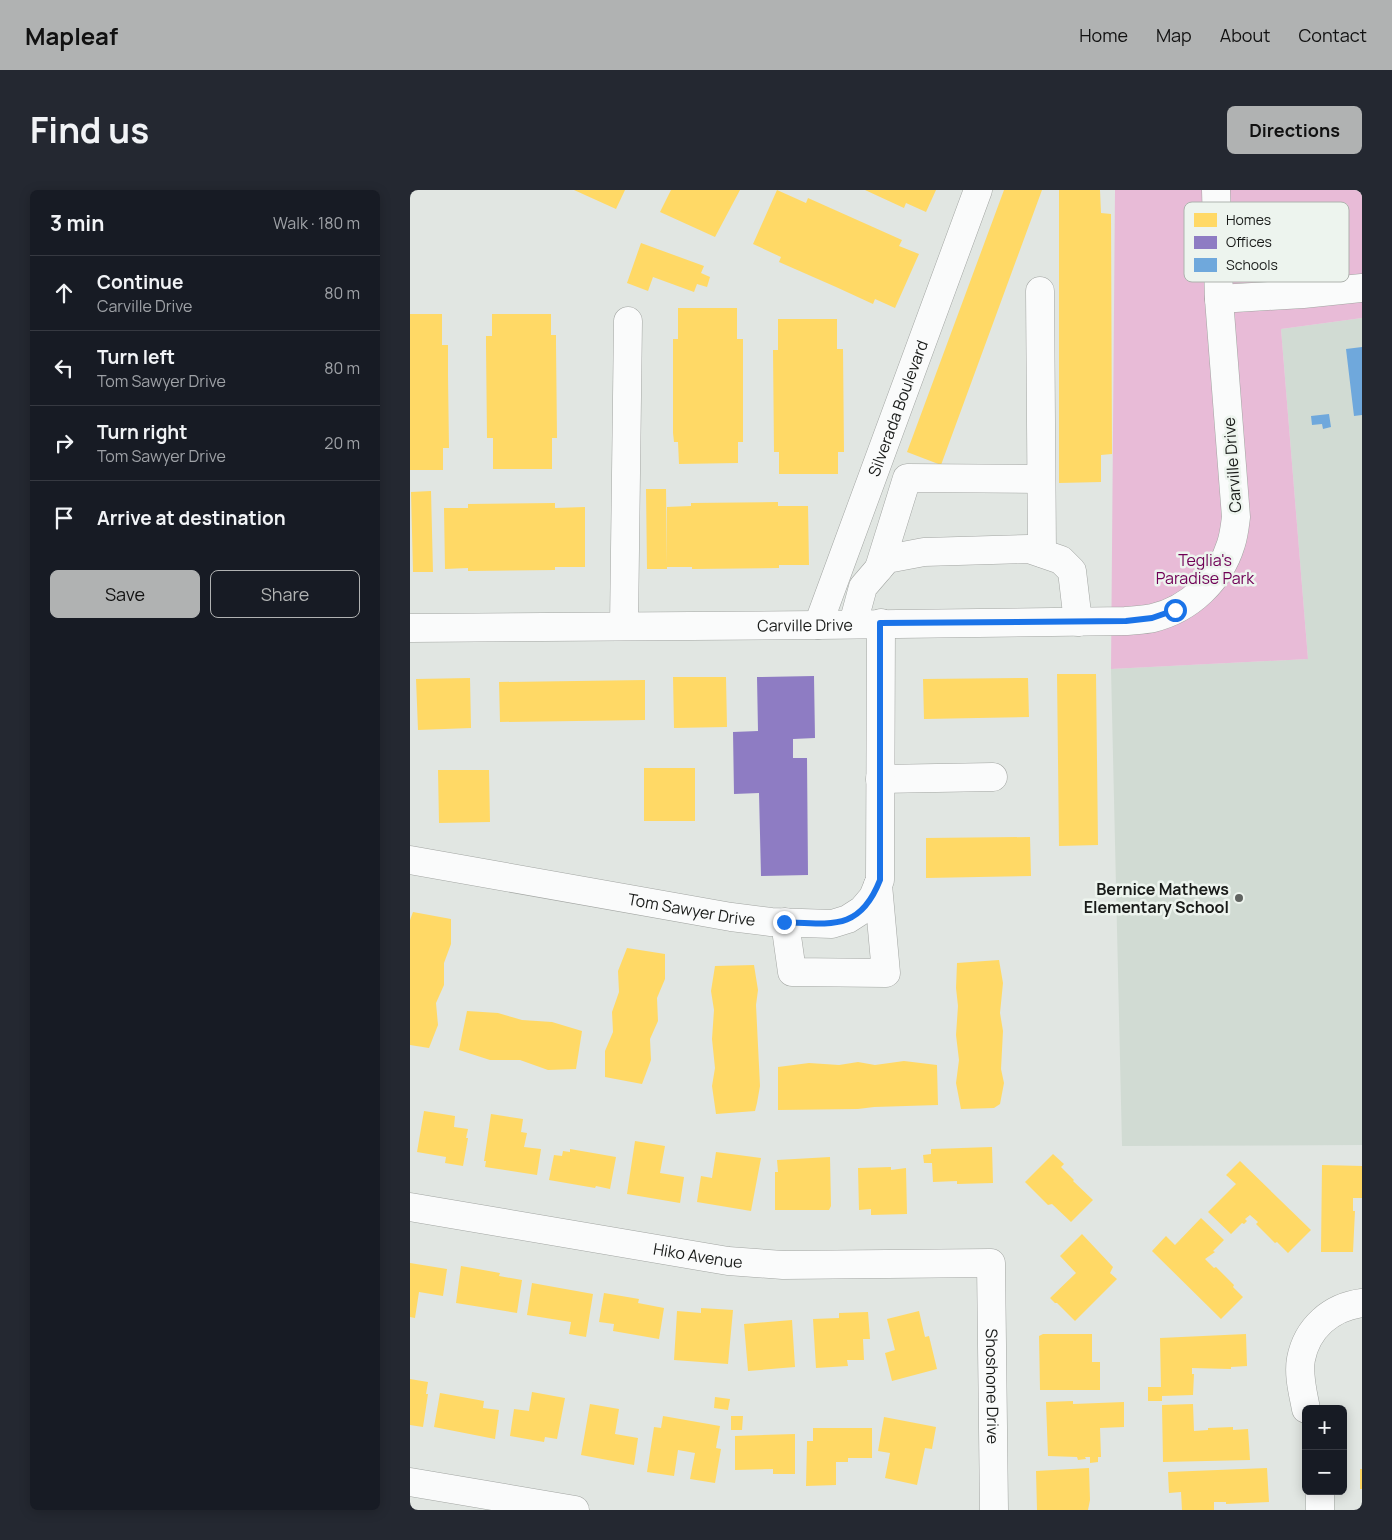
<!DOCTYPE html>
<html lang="en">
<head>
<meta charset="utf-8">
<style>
	:root { --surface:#171b24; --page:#242831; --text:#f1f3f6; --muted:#9ea1a6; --line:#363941; --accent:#b0b2b2 }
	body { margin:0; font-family:Manrope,sans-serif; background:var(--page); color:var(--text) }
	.controls { position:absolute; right:15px; bottom:15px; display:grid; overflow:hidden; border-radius:8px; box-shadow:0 2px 12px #0003 }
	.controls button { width:45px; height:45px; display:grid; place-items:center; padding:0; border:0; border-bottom:1px solid var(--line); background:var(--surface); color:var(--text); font:25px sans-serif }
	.stop { position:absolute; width:15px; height:15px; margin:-11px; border:4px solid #1a73e8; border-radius:50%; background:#fff }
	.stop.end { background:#1a73e8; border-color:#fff; box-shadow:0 1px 5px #0008 }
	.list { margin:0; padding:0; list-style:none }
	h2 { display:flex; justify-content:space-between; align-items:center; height:65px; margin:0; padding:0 20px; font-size:21px }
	h2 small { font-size:16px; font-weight:400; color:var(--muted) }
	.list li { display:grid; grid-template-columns:32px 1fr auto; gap:15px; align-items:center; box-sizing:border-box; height:75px; padding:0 20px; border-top:1px solid var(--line) }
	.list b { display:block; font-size:19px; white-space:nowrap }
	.list p { margin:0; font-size:16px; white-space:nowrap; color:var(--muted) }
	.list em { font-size:16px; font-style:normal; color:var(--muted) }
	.actions { display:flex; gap:10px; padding:15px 20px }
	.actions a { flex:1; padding:11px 0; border:1px solid var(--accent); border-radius:8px; text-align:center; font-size:18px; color:var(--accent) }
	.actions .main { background:var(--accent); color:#111 }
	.icon { flex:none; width:28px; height:28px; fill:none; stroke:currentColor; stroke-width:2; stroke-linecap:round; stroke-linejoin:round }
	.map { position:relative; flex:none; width:952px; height:1320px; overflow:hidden; border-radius:8px }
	header { display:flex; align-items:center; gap:30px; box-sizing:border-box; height:70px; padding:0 25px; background:var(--accent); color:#111 }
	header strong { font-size:24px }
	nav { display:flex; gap:28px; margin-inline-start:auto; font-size:18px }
	.intro { display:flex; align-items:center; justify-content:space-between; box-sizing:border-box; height:120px; padding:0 30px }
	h1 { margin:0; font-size:35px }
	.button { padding:12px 22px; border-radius:8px; background:var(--accent); color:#111; font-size:18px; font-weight:700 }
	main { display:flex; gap:30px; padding:0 30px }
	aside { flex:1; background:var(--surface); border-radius:8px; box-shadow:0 2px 12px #0003 }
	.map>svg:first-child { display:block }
	.built { fill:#d1dbd3 }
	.green { fill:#e8bbd7 }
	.homes { fill:#ffd966 }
	.offices { fill:#8e7cc3 }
	.schools { fill:#6fa8dc }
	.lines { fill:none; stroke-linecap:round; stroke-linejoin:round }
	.minor-casing { stroke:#a2a5a2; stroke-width:29 }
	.minor { stroke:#fafbfb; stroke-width:28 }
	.route { stroke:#1a73e8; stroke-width:6 }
	.poi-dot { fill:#606360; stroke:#edf4ee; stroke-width:2 }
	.labels { text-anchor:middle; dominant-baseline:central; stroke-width:5; stroke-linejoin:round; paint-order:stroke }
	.street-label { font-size:16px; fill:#1a1c1a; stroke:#edf4ee }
	.park-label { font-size:16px; fill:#700056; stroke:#edf4ee }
	.poi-label { font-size:16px; font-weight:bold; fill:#1a1c1a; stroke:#edf4ee; text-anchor:end }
	.key { fill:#edf4ee; stroke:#aeb3ae; stroke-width:1 }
	.key-label { font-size:14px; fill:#1a1c1a }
</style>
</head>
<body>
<header>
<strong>Mapleaf</strong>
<nav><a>Home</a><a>Map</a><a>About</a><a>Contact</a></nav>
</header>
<div class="intro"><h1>Find us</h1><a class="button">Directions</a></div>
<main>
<aside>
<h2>3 min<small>Walk · 180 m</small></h2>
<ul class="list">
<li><svg class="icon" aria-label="ahead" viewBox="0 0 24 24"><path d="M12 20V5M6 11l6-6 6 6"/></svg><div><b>Continue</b><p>Carville Drive</p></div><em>80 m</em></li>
<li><svg class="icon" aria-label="left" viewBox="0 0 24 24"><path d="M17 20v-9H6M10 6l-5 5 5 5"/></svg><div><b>Turn left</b><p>Tom Sawyer Drive</p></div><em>80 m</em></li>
<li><svg class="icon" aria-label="right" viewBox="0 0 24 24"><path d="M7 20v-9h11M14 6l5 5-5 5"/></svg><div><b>Turn right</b><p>Tom Sawyer Drive</p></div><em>20 m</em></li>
<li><svg class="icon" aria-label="arrive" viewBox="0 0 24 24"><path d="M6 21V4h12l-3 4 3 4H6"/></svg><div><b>Arrive at destination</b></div></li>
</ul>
<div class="actions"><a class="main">Save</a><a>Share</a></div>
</aside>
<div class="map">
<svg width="952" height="1320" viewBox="0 0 952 1320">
	<rect width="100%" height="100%" fill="#e1e6e2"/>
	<path class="built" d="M952,128v827l-240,1 -11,-477 197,-10 -27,-330z"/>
	<path class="green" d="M705,0h247v128l-81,11 27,330 -197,10z"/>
	<path class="homes" d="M164,0h51l-9,19z
		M261,0h69l-25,47 -55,-25z
		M367,0l29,13 2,-5 94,42 -3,6 20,8 -24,54 -20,-9 -2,5 -37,-17 -57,-25 2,-5 -28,-13z
		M455,0h71l-10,22 -20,-9 -2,5z
		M594,0h38l-101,275 -34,-13z
		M649,0h41l1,23 10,1 1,240 -11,1v27l-42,1z
		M231,53l63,23 -3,7 9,4 -3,10 -10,-3 -3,8 -41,-15 -5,14 -21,-8z
		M268,118h59v31h6v103h-5v21l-59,1 -1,-22h-4l-1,-9v-94h5z
		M0,124h32v31h6v31l1,72h-6v22h-33z
		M82,124h59v21h5v9l1,94h-5v31h-59v-31h-6l-1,-93v-9h6z
		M368,129h59v30h6l1,103h-6v22h-59v-22h-5l-1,-102h5z
		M236,299h20l1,76v-58l24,-1v-3l87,-1v4h30l1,59h-30v3l-87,1v-2h-25v2h-20z
		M21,301l2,81h-20l-2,-80z
		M145,313v5l30,-1v60h-30v3l-87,1v-3l-23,1 -1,-61h24v-4z
		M647,484h39l2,171 -39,1z
		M263,487h53l1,50 -53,1z
		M60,488l1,50 -53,2 -2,-51z
		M618,488l1,39 -105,2 -1,-40z
		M235,490v40l-145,2 -1,-40z
		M234,578h51v53h-51z
		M28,580h51l1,52 -51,1z
		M620,647l1,39 -105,2v-40z
		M3,722l38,7v25l-7,19v22l-8,18 2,22 -9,23 -19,-3v-125z
		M217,758l38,6v25l-8,19 1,23 -8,18 1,21 -9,24 -37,-7v-26l8,-19 -1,-20 7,-20 -1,-21z
		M589,770l4,23 -3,30 3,18 -2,38 3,14 -4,21 -6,4 -33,1 -5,-26 3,-23 -3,-25 2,-29 -2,-18 1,-25z
		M344,775l4,25 -2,15 4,81 -3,17 -2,8 -39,3 -4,-28 3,-18 -3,-29 2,-29 -3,-19 4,-25z
		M57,821l31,2 24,7 30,2 30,9 -6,38 -28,1 -28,-10h-30l-31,-10z
		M494,871l33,4 1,40 -64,2 -16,2 -80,1v-43l31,-4 30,2 19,-3 17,3z
		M14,921l31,5 -1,11 14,2 -2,9h2l-5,28 -18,-3 1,-6 -29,-5z
		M81,924l32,5 -2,13 6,1 -3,14 17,2 -4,26 -52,-8 1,-6h-2z
		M225,951l30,5 -5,27 24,4 -4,26 -53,-9z
		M582,957l1,36 -36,1v-3l-24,1 -1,-19h-8l-1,-8 8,-1v-5z
		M160,959l46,8 -6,32 -14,-3 -1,2 -46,-8 5,-25 8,1 1,-5 7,1z
		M306,962l45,6 -10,53 -54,-9 4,-26 11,2z
		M643,964l11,10 -3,3 13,13 -1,1 20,19 -22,22 -19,-18 -4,1 -23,-23z
		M420,967l1,49 -2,4h-54v-38h3l-1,-12z
		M830,971l71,69 -23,23 -11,-11 -2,1 -19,-19 2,-2 -8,-7 -5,4 2,2 -3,3 -2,-1 -11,11 -23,-22 28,-28 -10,-9z
		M912,975l40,1v32h-9v13h2l-2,41h-32z
		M481,977v3l15,-2 1,46 -36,1v-6l-12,1 -1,-42z
		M791,1028l23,22 -11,11 2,1 -10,7 9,9 2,-1 18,18 -1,2 10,10 -22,22 -69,-68 14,-15 9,9z
		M672,1044l31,33 -3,6 7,6 -42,42 -18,-18h-2l-5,-5 26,-25 -16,-17z
		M0,1073l37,6 -4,27 -24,-4 -4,26 -5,-1z
		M51,1076l39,7 -1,3 23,4 -5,33 -61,-10z
		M122,1093l61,11 -7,43 -17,-3 2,-12 -44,-7z
		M194,1103l35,6 -1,4 26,5 -5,31 -46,-8 1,-7 -15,-2z
		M291,1118l32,2 -5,54 -54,-4 3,-49 24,2z
		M509,1121l6,26 4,-1 8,33 -45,12 -7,-28 10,-3 -8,-31z
		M458,1122l2,27h-7l1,21h-17l1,6 -32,2 -3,-49 26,-1v-5z
		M382,1130l3,47 -47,4 -4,-47z
		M633,1144h49v28h8v28h-60l-1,-54z
		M836,1144l1,32 -16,1v2l-39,-1v6h2l-1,21 -31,1v5h-14v-14h13l-1,-49z
		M0,1189l18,3 -2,12h2l-5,33 -13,-2z
		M122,1202l33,6 -8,41 -12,-2 -1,5 -34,-6 4,-27 15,2z
		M30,1203l44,8 -1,7 16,2 -4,29 -61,-12z
		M305,1207l15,2 -2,11 -14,-2z
		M663,1211v3l51,-2v25l-24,1 1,29h-3v5l-8,1v-6h-5l1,2 -8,1 -1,-3 -29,-1 -2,-54z
		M180,1214l29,5 -4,25 23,4 -4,27 -53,-10z
		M783,1214l1,27 14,-1v-2l25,-1v3l15,-1 2,31 -87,2 -1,-57z
		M253,1226l57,10 -4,22 5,1 -6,34 -25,-4 5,-26 -17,-3 -4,26 -27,-4 7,-45 7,1z
		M321,1226h12l-1,14h-11z
		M474,1227l52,10 -4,22 -7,-1 -8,37 -32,-7 5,-25 -12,-2z
		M403,1238h59v30h-24v4h-12v23l-30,1 1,-45h6z
		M385,1244v40h-22v-5l-38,1v-34z
		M679,1278l1,32 -2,10h-51l-1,-39z
		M857,1278l2,34 -43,2v-2h-12v8h-32l-1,-18 -12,1 -1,-21z
		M950,1279h2v20h-2z"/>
	<path class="offices" d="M404,486l1,62 -22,1v19h14l1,117 -47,1 -2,-83 -25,1 -1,-62 25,-1 -1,-54z"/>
	<path class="schools" d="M952,157v68l-8,1 -8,-67z
		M919,224l2,13 -8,2 -1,-5 -10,1 -1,-9z"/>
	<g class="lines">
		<defs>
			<g id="minor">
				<path d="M630,101l2,262"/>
				<path d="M809,109l84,-5 59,-6"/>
				<path d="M469,378l28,-90 134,1"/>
				<path d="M443,434l10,-37 24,-28 37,-7 105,-3 32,11 11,11 6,51"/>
				<path id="s1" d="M408,435l160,-435"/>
				<path d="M214,436l4,-305"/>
				<path id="s2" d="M0,438l408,-3 308,-4c8,-1 18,-1 27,-3 37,-9 67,-38 78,-74 3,-9 4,-19 5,-27l-17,-218 -3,-109"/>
				<path d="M470,589l113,-2"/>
				<path id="s3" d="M0,670l321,57 40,5 61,2 16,-5 14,-9 11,-13 7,-17 1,-257"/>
				<path d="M375,732l7,50 94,1 -8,-88"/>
				<path id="s4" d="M0,1017l318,54 55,4 208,-2 3,247"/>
				<path d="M896,1219c-3,-16 -8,-34 -5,-50 6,-31 30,-52 61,-56"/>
				<path d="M0,1292l165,28"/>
				<path d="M910,1301v19"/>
			</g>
		</defs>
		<use href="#minor" class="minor-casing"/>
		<use href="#minor" class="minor"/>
	</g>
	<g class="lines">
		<path class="route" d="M374,732c48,2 76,9 96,-42v-257l246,-2 26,-3 23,-8"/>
	</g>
	<circle class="poi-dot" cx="829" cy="708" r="5"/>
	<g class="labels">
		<g class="street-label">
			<text stroke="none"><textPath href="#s1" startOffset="231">Silverada Boulevard</textPath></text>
			<text transform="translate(822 275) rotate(-94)">Carville Drive</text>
			<text stroke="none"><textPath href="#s2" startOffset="395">Carville Drive</textPath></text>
			<text stroke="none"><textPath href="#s3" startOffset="286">Tom Sawyer Drive</textPath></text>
			<text stroke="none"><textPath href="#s4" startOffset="292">Hiko Avenue</textPath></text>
			<text stroke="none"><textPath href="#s4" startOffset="709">Shoshone Drive</textPath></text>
		</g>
		<g class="park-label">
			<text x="795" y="370">Teglia's<tspan x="795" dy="18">Paradise Park</tspan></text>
		</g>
		<g class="poi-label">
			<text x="819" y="699">Bernice Mathews<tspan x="819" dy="18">Elementary School</tspan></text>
		</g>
	</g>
	<rect x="774" y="12" width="165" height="80" rx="8" class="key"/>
	<rect x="784" y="23" width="23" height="14" fill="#ffd966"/>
	<rect x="784" y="46" width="23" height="13" fill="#8e7cc3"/>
	<rect x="784" y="68" width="23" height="14" fill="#6fa8dc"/>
	<g class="key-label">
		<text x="816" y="35">Homes</text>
		<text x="816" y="57">Offices</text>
		<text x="816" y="80">Schools</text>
	</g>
</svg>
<div class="controls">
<button>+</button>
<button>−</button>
</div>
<div class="stop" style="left:765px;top:420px"></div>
<div class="stop end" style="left:374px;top:732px"></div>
</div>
</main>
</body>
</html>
